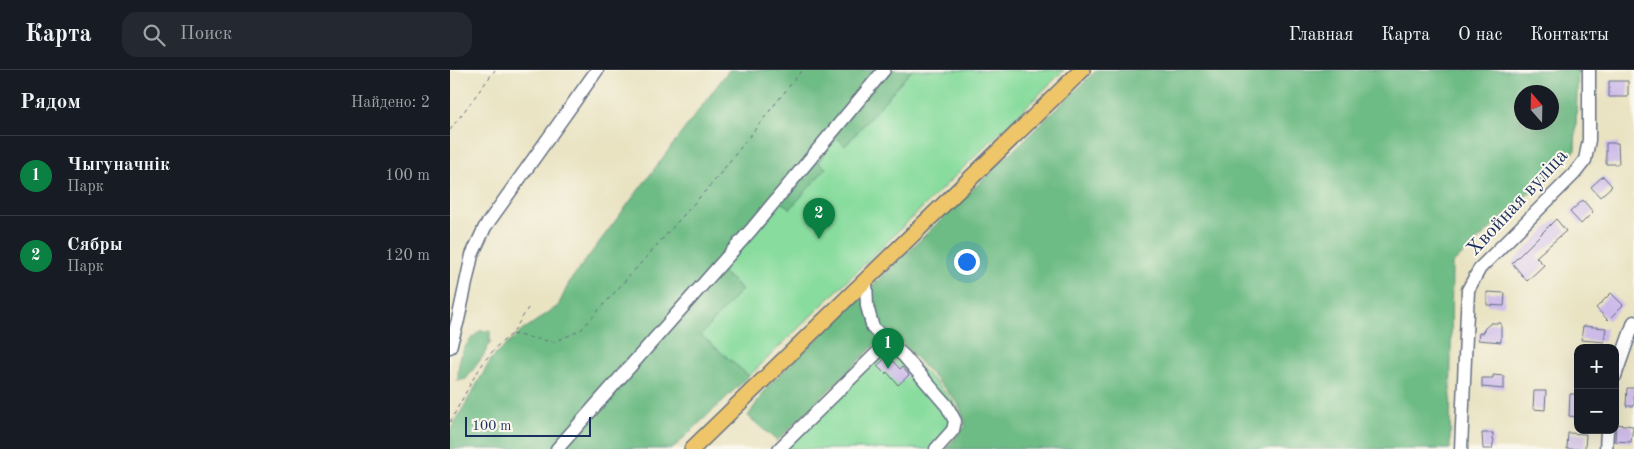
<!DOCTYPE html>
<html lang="ru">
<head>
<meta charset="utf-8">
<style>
	:root { --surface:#171b24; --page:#242831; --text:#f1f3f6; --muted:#9ea1a6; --line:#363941; --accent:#0b8043 }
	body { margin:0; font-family:"Old Standard TT",serif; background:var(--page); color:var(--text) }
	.controls { position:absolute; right:15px; bottom:15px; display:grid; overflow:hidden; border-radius:10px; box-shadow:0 5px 20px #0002 }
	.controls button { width:45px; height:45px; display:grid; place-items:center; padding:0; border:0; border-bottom:1px solid var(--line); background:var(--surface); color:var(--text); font:25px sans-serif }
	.compass { position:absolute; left:1064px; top:15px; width:45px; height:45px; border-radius:50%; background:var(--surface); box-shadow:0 5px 20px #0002; rotate:340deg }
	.scale { position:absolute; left:15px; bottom:12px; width:126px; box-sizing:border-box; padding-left:5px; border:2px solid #1b2f5e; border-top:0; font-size:14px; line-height:18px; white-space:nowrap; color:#1b2f5e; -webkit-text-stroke:4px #fbf7ec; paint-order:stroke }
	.you { position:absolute; left:516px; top:191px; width:18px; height:18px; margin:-12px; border:4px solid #fff; border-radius:50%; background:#1a73e8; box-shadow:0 0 0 8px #1a73e833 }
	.badge { display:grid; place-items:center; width:32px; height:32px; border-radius:50%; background:var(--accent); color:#fff; font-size:16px; font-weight:700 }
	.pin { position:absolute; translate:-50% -41px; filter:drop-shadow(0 1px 2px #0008) }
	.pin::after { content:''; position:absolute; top:26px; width:18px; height:15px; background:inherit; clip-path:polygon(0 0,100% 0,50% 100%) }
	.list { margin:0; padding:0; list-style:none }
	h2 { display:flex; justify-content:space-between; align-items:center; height:65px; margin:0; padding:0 20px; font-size:21px }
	h2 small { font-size:16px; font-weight:400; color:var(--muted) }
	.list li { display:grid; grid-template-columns:32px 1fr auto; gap:15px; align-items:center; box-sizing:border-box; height:80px; padding:0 20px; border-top:1px solid var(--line) }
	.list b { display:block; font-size:19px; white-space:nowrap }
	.list p { margin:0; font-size:16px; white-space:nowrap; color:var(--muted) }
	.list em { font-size:16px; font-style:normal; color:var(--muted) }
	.icon { flex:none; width:28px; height:28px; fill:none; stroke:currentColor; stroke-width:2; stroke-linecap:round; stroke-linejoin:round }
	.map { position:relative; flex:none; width:1184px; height:379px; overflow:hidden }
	header { display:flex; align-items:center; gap:30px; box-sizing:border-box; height:70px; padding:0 25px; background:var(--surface); border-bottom:1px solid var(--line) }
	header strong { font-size:24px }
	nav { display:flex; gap:28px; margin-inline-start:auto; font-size:18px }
	.search { width:350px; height:45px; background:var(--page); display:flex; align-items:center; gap:12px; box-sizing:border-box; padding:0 18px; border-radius:15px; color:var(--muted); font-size:19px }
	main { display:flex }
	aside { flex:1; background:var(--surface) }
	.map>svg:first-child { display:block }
	.green { fill:#88dc9e; stroke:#52867e }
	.forest { fill:#6ebc85; stroke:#447672; fill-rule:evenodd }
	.building { fill:#ccb9e9 }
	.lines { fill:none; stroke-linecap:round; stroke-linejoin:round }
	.minor-casing { stroke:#636e81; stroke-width:15 }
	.major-casing { stroke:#636e81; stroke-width:18 }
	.path { stroke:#636e81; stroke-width:1; stroke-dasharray:4 4; stroke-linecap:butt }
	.minor { stroke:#fff; stroke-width:12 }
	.major { stroke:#eec569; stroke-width:15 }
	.labels { text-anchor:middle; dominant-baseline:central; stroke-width:4; stroke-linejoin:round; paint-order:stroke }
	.street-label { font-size:20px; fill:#1b2f5e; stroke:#fbf7ec }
</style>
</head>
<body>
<header>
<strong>Карта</strong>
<div class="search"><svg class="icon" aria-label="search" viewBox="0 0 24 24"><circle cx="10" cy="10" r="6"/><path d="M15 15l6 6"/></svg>Поиск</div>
<nav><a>Главная</a><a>Карта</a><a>О нас</a><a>Контакты</a></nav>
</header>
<main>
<aside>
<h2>Рядом<small>Найдено: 2</small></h2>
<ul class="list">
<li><span class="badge">1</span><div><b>Чыгуначнік</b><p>Парк</p></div><em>100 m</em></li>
<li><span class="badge">2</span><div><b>Сябры</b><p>Парк</p></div><em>120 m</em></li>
</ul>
</aside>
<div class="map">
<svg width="1184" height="379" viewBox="0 0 1184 379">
	<rect width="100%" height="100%" fill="#fbf7ec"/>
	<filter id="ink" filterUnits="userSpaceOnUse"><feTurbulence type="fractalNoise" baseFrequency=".02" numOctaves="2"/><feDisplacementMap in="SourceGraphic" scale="10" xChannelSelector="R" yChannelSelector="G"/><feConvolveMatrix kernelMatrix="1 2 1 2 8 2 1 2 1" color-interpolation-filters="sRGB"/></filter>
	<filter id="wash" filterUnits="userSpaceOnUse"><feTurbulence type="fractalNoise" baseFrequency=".0096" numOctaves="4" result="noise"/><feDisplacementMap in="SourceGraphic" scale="20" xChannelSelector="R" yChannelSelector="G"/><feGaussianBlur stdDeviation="1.12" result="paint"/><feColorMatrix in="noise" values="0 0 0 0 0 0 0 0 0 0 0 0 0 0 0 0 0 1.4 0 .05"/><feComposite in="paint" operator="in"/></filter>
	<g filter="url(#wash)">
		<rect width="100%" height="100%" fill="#e9e3c2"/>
		<path class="green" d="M462,0h152l-315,306 -49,-41 42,-46 -21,-18 59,-69 11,6 34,-40 -7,-6 19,-24 9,7z
			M439,265l66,68 8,21 -22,25h-167z"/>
		<path class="forest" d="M279,0h183l-67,76 -8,-8 -19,24 8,6 -35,40 -11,-6 -59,69 21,18 -41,46 48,41 -77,73h-222v-18l42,-73 31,-28 35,-24 12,-25z
			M647,0h481l-3,81 -123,113 -2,185h-504l20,-24 -8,-22 -68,-73 -113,111 -29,-25 20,-30zM1072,22h30v30h-30z
			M30,261h10v12l-7,13 -17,23 -8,2c0,-24 4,-35 22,-50z"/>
		<g id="blocks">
			<path class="building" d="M1159,11h19v16h-19z
				M1156,73h12l1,21h-13z
				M1153,106l9,10 -12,11 -9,-10z
				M1133,130l10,12 -12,12 -11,-12z
				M1106,149l10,12 -30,26 8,8 -17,16 -15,-18z
				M1037,222l18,1 -1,13 -17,-1z
				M1161,223l12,12 -15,15 -12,-12z
				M1041,253h10v19l-23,-2 1,-7h3l3,-5z
				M1133,256l23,2 -2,14 -23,-2z
				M438,286l12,13 2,-2 7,8 -11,10 -11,-13 -2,2 -8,-8z
				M1043,305l11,1v13l-22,-2v-9h11z
				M1177,318h7v18h-8z
				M1084,321h12l-1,19 -12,-1z
				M1120,324h8v23l-9,-1z
				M1166,354l17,2 -2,16 -16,-1z
				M1032,363h11v6h1l-2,10h-9z
				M1118,363l18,1 -1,15h-18z"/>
		</g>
	</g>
	<g filter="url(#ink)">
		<use href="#blocks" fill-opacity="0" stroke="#636e81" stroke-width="1"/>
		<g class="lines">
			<defs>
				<path id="minor" d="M416,210l1,26 6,22 31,28 43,50 8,15 -2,9 -17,19
					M0,277l8,-27 14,-65 13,-28 112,-157
					M1165,306l19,-54
					M107,379l194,-219 133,-160
					M329,379l109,-107
					M1011,379l7,-159 12,-22 94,-94 11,-14 4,-20v-70
					M1156,379l1,-19"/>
				<path id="major" d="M242,379l390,-379"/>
			</defs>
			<use href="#minor" class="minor-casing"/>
			<use href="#major" class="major-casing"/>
			<path class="path" d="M0,60l45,-60
				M62,264l42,8 27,-12 134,-150 87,-110
				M0,352l23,-43 13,-20 12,-14 14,-11 16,-26"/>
			<use href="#minor" class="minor"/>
			<use href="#major" class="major"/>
		</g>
	</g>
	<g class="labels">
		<g class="street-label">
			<text transform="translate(1068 133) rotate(-47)">Хвойная вуліца</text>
		</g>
	</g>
</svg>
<div class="controls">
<button>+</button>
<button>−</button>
</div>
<svg class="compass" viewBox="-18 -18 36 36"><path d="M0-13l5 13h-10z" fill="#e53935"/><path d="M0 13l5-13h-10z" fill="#9ea1a6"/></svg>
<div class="scale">100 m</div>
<div class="you"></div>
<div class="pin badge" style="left:438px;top:299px">1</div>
<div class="pin badge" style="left:369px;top:169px">2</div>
</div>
</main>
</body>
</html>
